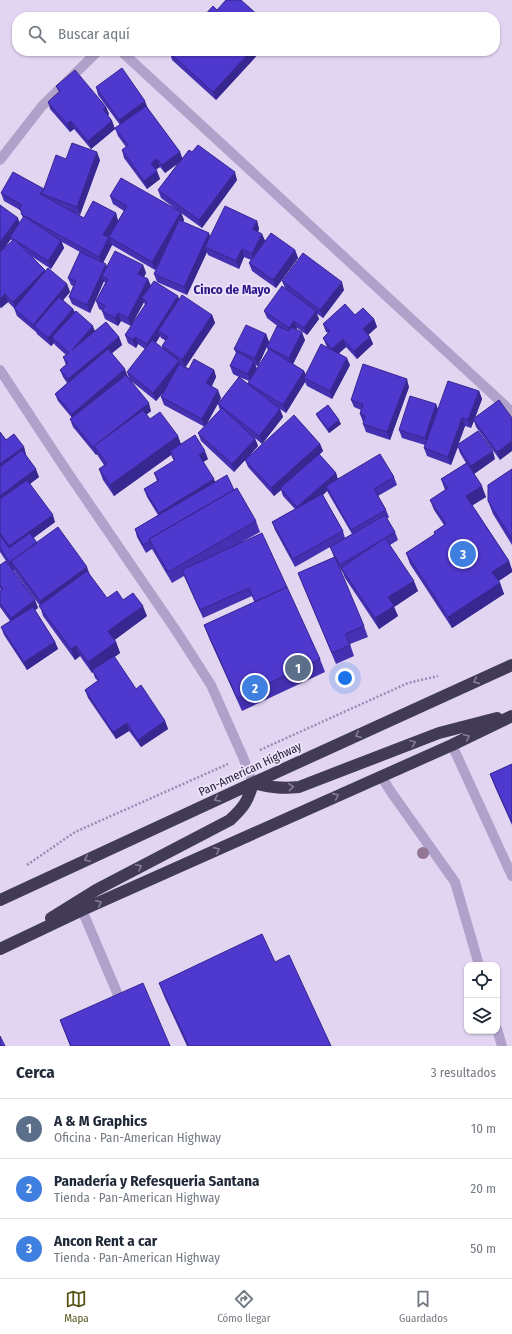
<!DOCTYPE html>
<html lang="es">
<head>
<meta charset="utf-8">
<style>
	:root { --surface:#fff; --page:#f2f2f3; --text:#1f2937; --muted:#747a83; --line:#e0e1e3; --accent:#575518 }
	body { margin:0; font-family:"Fira Sans Condensed",sans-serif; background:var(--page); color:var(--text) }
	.controls { position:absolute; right:12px; bottom:12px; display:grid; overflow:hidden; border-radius:8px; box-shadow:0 1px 3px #0004 }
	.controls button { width:36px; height:36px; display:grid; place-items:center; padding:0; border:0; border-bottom:1px solid var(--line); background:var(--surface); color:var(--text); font:20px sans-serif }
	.you { position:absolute; left:345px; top:678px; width:14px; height:14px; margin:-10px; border:3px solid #fff; border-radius:50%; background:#1a73e8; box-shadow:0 0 0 6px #1a73e833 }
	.badge { display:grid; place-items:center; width:26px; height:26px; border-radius:50%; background:var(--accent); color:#fff; font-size:13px; font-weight:700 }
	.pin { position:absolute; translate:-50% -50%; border:2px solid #fff; box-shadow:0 1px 4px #0006 }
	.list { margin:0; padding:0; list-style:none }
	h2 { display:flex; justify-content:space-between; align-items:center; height:52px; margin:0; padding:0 16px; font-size:17px }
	h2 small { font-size:13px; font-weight:400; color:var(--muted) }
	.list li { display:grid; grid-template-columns:26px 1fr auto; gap:12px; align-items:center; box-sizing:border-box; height:60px; padding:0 16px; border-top:1px solid var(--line) }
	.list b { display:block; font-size:15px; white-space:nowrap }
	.list p { margin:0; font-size:13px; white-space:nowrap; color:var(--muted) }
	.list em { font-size:13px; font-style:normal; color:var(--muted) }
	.icon { flex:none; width:22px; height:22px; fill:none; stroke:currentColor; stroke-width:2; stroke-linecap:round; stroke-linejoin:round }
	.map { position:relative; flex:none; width:512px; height:1046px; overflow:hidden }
	.search { position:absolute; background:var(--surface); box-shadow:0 1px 3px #0004; left:12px; right:12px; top:12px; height:44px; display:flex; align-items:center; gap:10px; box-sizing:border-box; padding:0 14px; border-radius:16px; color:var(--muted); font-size:15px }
	.sheet { height:232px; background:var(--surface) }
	nav { display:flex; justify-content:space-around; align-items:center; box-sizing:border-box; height:56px; border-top:1px solid var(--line); background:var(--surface); font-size:11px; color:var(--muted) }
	nav a { display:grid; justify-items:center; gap:2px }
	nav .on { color:var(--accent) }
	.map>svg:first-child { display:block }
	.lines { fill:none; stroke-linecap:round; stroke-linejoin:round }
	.path { stroke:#9a8bb6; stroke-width:2.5; stroke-dasharray:2 2; stroke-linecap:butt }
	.minor { stroke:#b0a1ca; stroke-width:10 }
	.highway { stroke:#413b55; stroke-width:12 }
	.tree { fill:#937594 }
	.wall { fill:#4430b0; fill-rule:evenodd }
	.shaded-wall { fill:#372790 }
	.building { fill:#4f38cd; stroke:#372790 }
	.oneway { stroke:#857d97 }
	.labels { text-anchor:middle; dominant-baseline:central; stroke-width:4; stroke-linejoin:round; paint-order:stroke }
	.street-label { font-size:12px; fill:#282434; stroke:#ece1fa }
	.neighbourhood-label { font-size:13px; font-weight:bold; fill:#2a1987; stroke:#ece1fa }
</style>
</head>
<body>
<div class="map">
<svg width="512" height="1046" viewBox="0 0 512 1046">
	<rect width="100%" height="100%" fill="#e2d5f2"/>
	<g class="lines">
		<path class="path" d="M260,750l148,-67 30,-7
			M27,865l48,-33 153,-68"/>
		<path class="minor" d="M121,51l391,361
			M0,160l42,-54 56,-55
			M0,370l64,97 113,165 34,53 32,72 10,26
			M452,745l60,131
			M381,776l10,16 64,90 24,83
			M82,910l39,92
			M497,1029l5,17"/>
		<path class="highway" d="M253,783c17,4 28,6 46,4l140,-54 58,-15
			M0,900l253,-117 259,-118
			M51,918l45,-28 134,-70c14,-13 18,-19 23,-37
			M0,949l82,-39 370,-165 60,-29"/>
	</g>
	<circle class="tree" cx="423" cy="853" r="6"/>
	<path class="wall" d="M261,51l-45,49 -44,-40 -2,-7z
		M56,86l50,21 3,7 -1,1 4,6 3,8 -24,20 -17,-20 -4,3 -20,-23 -2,-7 11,-10z
		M96,87l52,22 32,43 2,6 10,-6 45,28 -35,48 -21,-15 3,7 -1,2 27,15 47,-16 2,8 -1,3 4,2 3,7 30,9 3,8 -22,30 -24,-17 -3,-8 2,-3 -7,-3 -5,12 -31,-14 -1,-3 -20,43 -30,-13 -3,-8 8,-16 -7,12 -43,-25 -9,18 4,4 36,-2 3,8 -2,4 4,2 3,7 61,29 3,8 -30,44 4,2 25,1 2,7 -4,9 9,12 -15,27 14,-15 -2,-6 21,-27 -6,-3 -3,-8 6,-13 -2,-4 32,-15 3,8 -11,24 -3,-1 2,4 11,-18 -1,-4 13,-19 -13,-10 -3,-7 21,-23 -3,-7 62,9 -21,28 -7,-5 3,6 -12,16 -10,-7 -1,2 9,10 -12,24 11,7 2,4 21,-28 -4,-9 5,-5 -2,-1 -3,-8 32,-9 19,4 3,8 -9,8 2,2 3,7 -16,15 -11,-12 -7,6 11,12 -18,34 -25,-13 -2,-4 -19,31 -6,-4 3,8 -21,27 -7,-6 3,8 -8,9 70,-11 3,7 -4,4 17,18 2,6 56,-2 3,8 -19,11 8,14 3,7 -2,2 8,13 3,8 -8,5 28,46 -24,16 4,9 -19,13 -34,-51 -2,-5 -7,-12 28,65 4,11 -18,7 4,12 -18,8 -34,-81 -4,-10 36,-16 -4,-10 -35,20 -20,-37 -3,-8 23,-13 -12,-13 -2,-6 -7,6 -26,-29 -3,-7 -11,12 -33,-31 -3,-8 7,-6 -41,-22 -3,-8 3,-5 -8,9 -25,-20 20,30 -5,4 4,4 28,17 3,9 27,14 -5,3 12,20 19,8 22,31 4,11 -20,11 80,116 5,13 -83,39 -33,-73 -5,-13 51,-23 -3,-6 -49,22 -19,-42 -12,7 -20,-34 -6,4 -9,-16 -2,-8 23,-14 -11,-18 -3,-8 13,-8 -3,-8 20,-12 -3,-6 -57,41 -11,-16 -4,-11 5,-4 -6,-9 -1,-2 -1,1 -23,-28 -3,-8 2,-1 -14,-17 -3,-7 12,-11 -4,-6 -3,-7 6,-5 -3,-8 3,-2 -11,-10 -1,-2 -3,3 -14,-12 -1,-2 -19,-16 -3,-8 -6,-6 -7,6 -1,-1v-102l20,18 3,-5 -3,-8 -16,-9 -3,-8 43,-4 22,-30 34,1 -20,55 -6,-2 10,5 32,-5 2,8 6,-10 -11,-7 -3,-8 67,14 -16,-12 -3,-8 20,-27 -13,10 -5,-6 -4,2 4,10 -13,10 -23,-31 -2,-8 4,-3 -8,-11 -3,-8 5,-3 -22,-30zM11,239l1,2 -8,7zM62,242l18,10 -12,26 3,7 2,1 -4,11 3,7 18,9 14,-32 1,2 -9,18 3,8 4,2h-1l3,8 13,7 3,-5 10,5 13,-24 1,3 -20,30 3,8 8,5 2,-4 7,5 -18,23 2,6 -17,-25 10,-8 -3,-8 -24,-6 -20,-19 -2,-3 -10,-9 7,-8 -3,-8 -22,-13v-1l-14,-14 20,13 13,-21zM160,336l1,2 5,3 -4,5 1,2 -7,-5zM239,377l10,4 -1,3zM327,491l25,43 -7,4 -2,-7 -20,-36z
		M409,387l-19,53 -24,-8 -3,-8 1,-2h-1l-3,-8 1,-4 -7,-3 -3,-7z
		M479,391l3,8 -7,19 24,-18 1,60 -24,-33 -2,-6 -3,7 -6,-2 -7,18 37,15 -21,15 12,23 -14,8 37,56 3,9v2l-14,9 2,2 4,11 -52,34 -42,-64 -4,-11 28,-18v-3l10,-7 -10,-15 -4,-10 15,-10 -4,-11 25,-16 -6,-10 -2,-6 -7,18 -24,-9 -3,-8 1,-3 -23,-7 -3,-8 37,-26 2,6z
		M316,414l25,10 -12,9 -11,-15z
		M0,432l6,8 18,7 2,8 13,22 -9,7 25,38 -22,16 4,5 53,33 17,22 16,2 24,16 -33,24 2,2 4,11 -6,4 22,32 29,32 3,8 -27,18 -12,-16 -13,8 -28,-41 -3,-8 13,-9 -3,-3 -2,-6 -1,1 -12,-17 -5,4 -32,-44 -3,-10 -25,-34 -1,-2h-1l22,30 3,8 -3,2 20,32 3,7 -31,21 -23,-35 -3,-8 9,-6 -10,-14v-16l1,-1 -1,-1v-24l6,-4 -6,-9z
		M512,469v76l-19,-31 -5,-13z
		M512,764v61l-17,-38 -5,-13z
		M275,962l56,84h-144l-23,-50 -5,-13z
		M60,1020l110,26h-100z"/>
	<path class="shaded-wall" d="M251,51h10l-45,49 -3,-8z
		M145,101l3,8 -26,18 -3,-7z
		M106,107l3,7 -3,3 -3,-8z
		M71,121l3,8 -4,3 -3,-8z
		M112,121l3,8 -24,20 -3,-8z
		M97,152l3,8 -20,55 -3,-8z
		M180,152l3,8 -18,13 -3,-8z
		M157,159l3,8 -6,4 -3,-8z
		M157,171l3,8 -13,10 -3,-8z
		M235,172l2,8 -35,48 -3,-8z
		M181,212l3,8 -29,50 -3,-8z
		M116,213l2,8 -9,17 3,7 -10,20 -3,-8 4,-22z
		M18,218l3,8 -11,11 1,2 -11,15v-12z
		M257,221l2,8 -4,8 -2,-8z
		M209,233l3,8 -7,6 2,5 -20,43 -3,-8z
		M262,234l3,7 -10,21 -3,-8z
		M61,241l3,7 -13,21 -3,-8z
		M242,249l2,8 -5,12 -3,-8z
		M295,250l3,8 -22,30 -3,-8z
		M106,264l3,8 -7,4 2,5 -14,32 -3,-8z
		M143,265l3,8 -5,9 -3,-8z
		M45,270l2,7 -31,32 -3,-7z
		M148,279l3,8 -9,11 2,4 -13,24 -3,-8z
		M342,282l2,8 -21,28 -3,-8z
		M67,284l3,8 -32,38 -4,-4 2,6 -3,-7z
		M5,294l3,8 -7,6 -1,-3v-6z
		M178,296l3,8 -23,27 2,5 -10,16 -3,-8z
		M73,309l3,7 -24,21 2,6 -3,3 -3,-8z
		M316,311l3,8 -12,16 -3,-7z
		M118,313l3,8 -3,5 -3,-8z
		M212,315l3,8 -30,45 -3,-8z
		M374,319l3,8 -11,10 -3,-8z
		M294,321l3,7 -5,8 -3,-8z
		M93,326l3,8 -24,16z
		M302,332l3,8 -13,26 -3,-8z
		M266,334l3,8 -11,24 -3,-8z
		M119,337l3,8 -51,42 -3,-8z
		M135,337l3,7 -2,4 -3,-8z
		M370,337l3,7 -16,15 -3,-8z
		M343,339l3,8 -11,10 -3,-8z
		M347,358l3,7 -18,34 -2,-8z
		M179,361l3,8 -26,32 -3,-8z
		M254,361l3,8 -6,13 -3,-8z
		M125,369l3,8 -54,45 -2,-8z
		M214,370l2,7 -7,14 -3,-8z
		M304,371l3,8 -3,-1 1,4 -19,31 -3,-8z
		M407,379l2,8 -19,53 -3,-8z
		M218,390l3,8 -16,29 -3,-8z
		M479,391l3,8 -11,29 -3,-8z
		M149,403l2,8 -52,42 -5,-7z
		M436,404l3,8 -11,34 -3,-8z
		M280,409l3,8 -21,27 -3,-8z
		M462,418l3,8 -14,39 -3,-8z
		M339,420l2,4 -12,9 -1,-4z
		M178,436l4,11 -12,4 1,4 -57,41 -4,-11z
		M255,439l3,7 -24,26 -2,-8z
		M512,441v10l-12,9 -3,-8z
		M320,444l3,7 -42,38 -1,-1 1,2 -7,6 -3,-8z
		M24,447l2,8 -26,19v-10z
		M93,447h1l3,7 -1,1z
		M205,451l3,8 -6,4 -3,-8z
		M493,451l2,8 -21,15 -3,-8z
		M36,469l3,8 -39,29v-10z
		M336,473l2,8 -12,5 1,5 -27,24 -3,-8z
		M214,479l3,8 -55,34 -3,-8z
		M482,486l4,11 -16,10 -4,-11z
		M53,515l2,7 -43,32 -3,-8z
		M509,561l3,9v2l-16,11 -4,-11z
		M11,562l3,8 -1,1 -3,-8z
		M87,567l4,11 -47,34 -4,-11z
		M414,581l4,10 -24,16 4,9 -19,13 -4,-11 13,-21z
		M500,583l4,11 -52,34 -4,-11z
		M35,600l3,8 -25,18 -2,-8z
		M143,606l4,10 -35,26 -4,-11z
		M55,642l3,7 -31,21 -3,-8z
		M116,642l4,11 -26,19 -2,-2 1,2 -1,1 -4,-11z
		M76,646l4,10 -5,4 -4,-11z
		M165,721l3,8 -27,18 -3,-7z
		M127,723l2,8 -13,8 -3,-7z"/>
	<path class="building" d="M226,0h15l19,17h-57l10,-11 4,4z
		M171,51h80l-38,41 -43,-39z
		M122,68l23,33 -26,19 -23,-33z
		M75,70l31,37 -3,2 9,12 -24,20 -17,-20 -4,3 -19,-22 12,-11 -4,-5z
		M146,106l34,46 -18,13 -5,-6 -6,4 6,8 -13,10 -22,-31 6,-5 -13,-17z
		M72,143l25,9 -20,55 -35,-13 14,-39 10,4z
		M198,145l37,27 -36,48 -41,-30 31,-40 3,2z
		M13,172l31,17 -4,5 44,24 9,-17 23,12 -13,22 6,2 -10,20 -78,-43 1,-3 -3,-2 3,-4 -21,-12z
		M121,178l60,34 -29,50 -43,-25 18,-31 -17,-10z
		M0,205l18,13 -18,24z
		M225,206l32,15 -4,8 9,5 -10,20 -10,-5 -6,12 -31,-14z
		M24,216l37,25 -13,20 -38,-24z
		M179,220l30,13 -25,54 -30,-13z
		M271,233l24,17 -22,30 -24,-17z
		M14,239l31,31 -32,32 -8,-8 -5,5v-47z
		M115,251l28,14 -5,9 10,5 -20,39 -10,-5 -3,5 -13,-7 3,-5 -9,-5 12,-22 -6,-3z
		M80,252l26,12 -19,41 -18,-8 7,-16 -8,-3z
		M303,253l39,29 -22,28 -38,-29z
		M48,268l19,16 -34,41 -19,-17z
		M154,281l24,15 -31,48 -12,-7 -2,3 -8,-5 22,-33 -5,-4z
		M282,286l34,25 -12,17 -10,-7 -5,7 -25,-17z
		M182,295l30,20 -30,45 -20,-14 6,-9 -10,-6z
		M59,297l14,12 -25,29 -14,-12z
		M345,304l10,11 8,-7 11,11 -11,10 7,8 -16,14 -11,-12 -11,10 -9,-11 7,-7 -7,-7z
		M76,311l17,15 -21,24 34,-28 13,15 -51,42 -8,-9 8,-7 -5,-6 6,-4 -17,-16z
		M246,325l20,9 -11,24 -21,-9z
		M277,326l12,5 2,-4 11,5 -13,26 -22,-11z
		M152,340l27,21 -26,32 -26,-21z
		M321,344l26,14 -17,33 -26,-13z
		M108,349l17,20 -53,45 -17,-20z
		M269,349l35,22 -21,34 -35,-22z
		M237,352l17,9 -6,13 -18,-8z
		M194,359l20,11 -8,13 12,7 -16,29 -41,-22 18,-33 10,5z
		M363,364l44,15 -20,53 -24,-8 2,-8 -5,-2 3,-10 -12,-4z
		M126,375l23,28 -42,33 -13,10 -1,1 -23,-28z
		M239,377l41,32 -21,27 -41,-32z
		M448,381l31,10 -11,29 -6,-2 -14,39 -24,-9z
		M410,396l26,8 -11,34 -26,-8z
		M499,400l13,18v23l-15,11 -24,-33z
		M328,405l11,15 -11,9 -12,-15z
		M222,408l33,31 -23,25 -34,-31z
		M143,410l7,9 10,-7 18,24 -68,49 -11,-16 8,-5 -13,-18z
		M294,415l26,29 -49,44 -26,-28z
		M478,431l15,20 -22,15 -14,-21z
		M0,432l6,8 8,-6 10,13 -24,17z
		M195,435l10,16 -6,4 15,24 -55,34 -15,-24 15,-9 -5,-7 21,-13 -5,-9z
		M22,450l14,19 -36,27v-29z
		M319,454l17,19 -39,34 -17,-19z
		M380,454l14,23 -20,12 12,21 -35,20 -25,-44z
		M467,463l15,23 -16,10 43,65 -17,11 8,11 -52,34 -42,-64 29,-19 -1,-2 12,-8 -16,-24 18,-12 -7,-9z
		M512,469v70l-24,-38v-16z
		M227,475l7,15 -85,49 1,2 -7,4 -8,-16z
		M27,480l26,35 -44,31 -9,-13v-34z
		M237,488l19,33 -88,51 -19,-33z
		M322,494l21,37 -50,28 -21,-37z
		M385,515l10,17 -55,33 -10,-18z
		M58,527l29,40 -47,34 -29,-40z
		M30,533l7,10 -26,18v1l-1,1 -10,-15v-13l9,13z
		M262,533l25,54 -32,15 -6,-14 -49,22 -18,-40z
		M385,538l29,43 -26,16 6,9 -19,12 -34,-50z
		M335,557l29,69 -19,8 5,11 -18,8 -34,-80z
		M6,561l29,39 -24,18 -11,-15v-12l3,-2 -3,-4v-20z
		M87,571l20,27 10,-7 6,9 10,-7 10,13 -35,25 8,11 -28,20 -12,-16 -5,3 -32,-43z
		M287,587l33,72 -83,39 -33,-73z
		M33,607l22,35 -31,20 -23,-35z
		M114,656l22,33 5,-4 24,36 -27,19 -11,-17 -14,9 -28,-42 14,-10 -7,-10z
		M512,764v59l-22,-49z
		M262,934l13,28 14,-7 42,91h-142l-30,-63z
		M143,983l27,63h-99l-11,-26z
		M0,1036l5,10h-5z"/>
	<defs><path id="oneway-chevron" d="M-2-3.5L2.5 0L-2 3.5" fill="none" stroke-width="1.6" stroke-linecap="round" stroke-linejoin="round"/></defs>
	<g class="oneway">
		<use href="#oneway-chevron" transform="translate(476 681) rotate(156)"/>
		<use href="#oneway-chevron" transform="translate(358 735) rotate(156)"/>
		<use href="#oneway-chevron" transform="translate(467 737) rotate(-25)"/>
		<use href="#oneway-chevron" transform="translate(413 743) rotate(-21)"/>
		<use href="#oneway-chevron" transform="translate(291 787) rotate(-5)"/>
		<use href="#oneway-chevron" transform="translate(336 796) rotate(-24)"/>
		<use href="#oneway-chevron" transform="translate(217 799) rotate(155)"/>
		<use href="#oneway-chevron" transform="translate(217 850) rotate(-24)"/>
		<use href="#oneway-chevron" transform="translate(87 859) rotate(155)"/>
		<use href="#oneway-chevron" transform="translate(139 867) rotate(-27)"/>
		<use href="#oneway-chevron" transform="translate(99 903) rotate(-24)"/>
	</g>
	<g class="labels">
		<g class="street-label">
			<text transform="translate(250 769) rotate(-25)">Pan-American Highway</text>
		</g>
		<g class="neighbourhood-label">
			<text x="232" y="289">Cinco de Mayo</text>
		</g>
	</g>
</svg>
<div class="controls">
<button><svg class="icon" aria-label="locate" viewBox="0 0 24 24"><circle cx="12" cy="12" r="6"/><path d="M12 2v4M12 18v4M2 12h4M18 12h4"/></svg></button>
<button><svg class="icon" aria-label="layers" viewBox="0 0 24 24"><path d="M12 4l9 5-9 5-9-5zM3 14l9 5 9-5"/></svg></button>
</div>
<div class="you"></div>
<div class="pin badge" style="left:298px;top:668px;background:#5c6f8a">1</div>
<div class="pin badge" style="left:255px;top:688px;background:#3f7fe0">2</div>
<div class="pin badge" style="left:463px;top:554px;background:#3f7fe0">3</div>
<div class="search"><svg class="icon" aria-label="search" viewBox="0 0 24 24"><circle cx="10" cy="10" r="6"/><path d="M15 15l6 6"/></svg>Buscar aquí</div>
</div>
<section class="sheet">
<h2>Cerca<small>3 resultados</small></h2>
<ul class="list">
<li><span class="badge" style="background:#5c6f8a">1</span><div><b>A &amp; M Graphics</b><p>Oficina · Pan-American Highway</p></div><em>10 m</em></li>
<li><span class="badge" style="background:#3f7fe0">2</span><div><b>Panadería y Refesqueria Santana</b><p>Tienda · Pan-American Highway</p></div><em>20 m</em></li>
<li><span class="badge" style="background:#3f7fe0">3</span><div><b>Ancon Rent a car</b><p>Tienda · Pan-American Highway</p></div><em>50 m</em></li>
</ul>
</section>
<nav>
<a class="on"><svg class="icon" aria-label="map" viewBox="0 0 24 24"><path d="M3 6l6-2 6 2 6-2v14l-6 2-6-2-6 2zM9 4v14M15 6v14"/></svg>Mapa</a>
<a><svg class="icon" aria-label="directions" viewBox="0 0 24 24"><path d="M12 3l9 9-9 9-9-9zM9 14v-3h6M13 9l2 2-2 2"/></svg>Cómo llegar</a>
<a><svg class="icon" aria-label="saved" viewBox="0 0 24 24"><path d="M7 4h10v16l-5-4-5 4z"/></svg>Guardados</a>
</nav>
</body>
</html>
